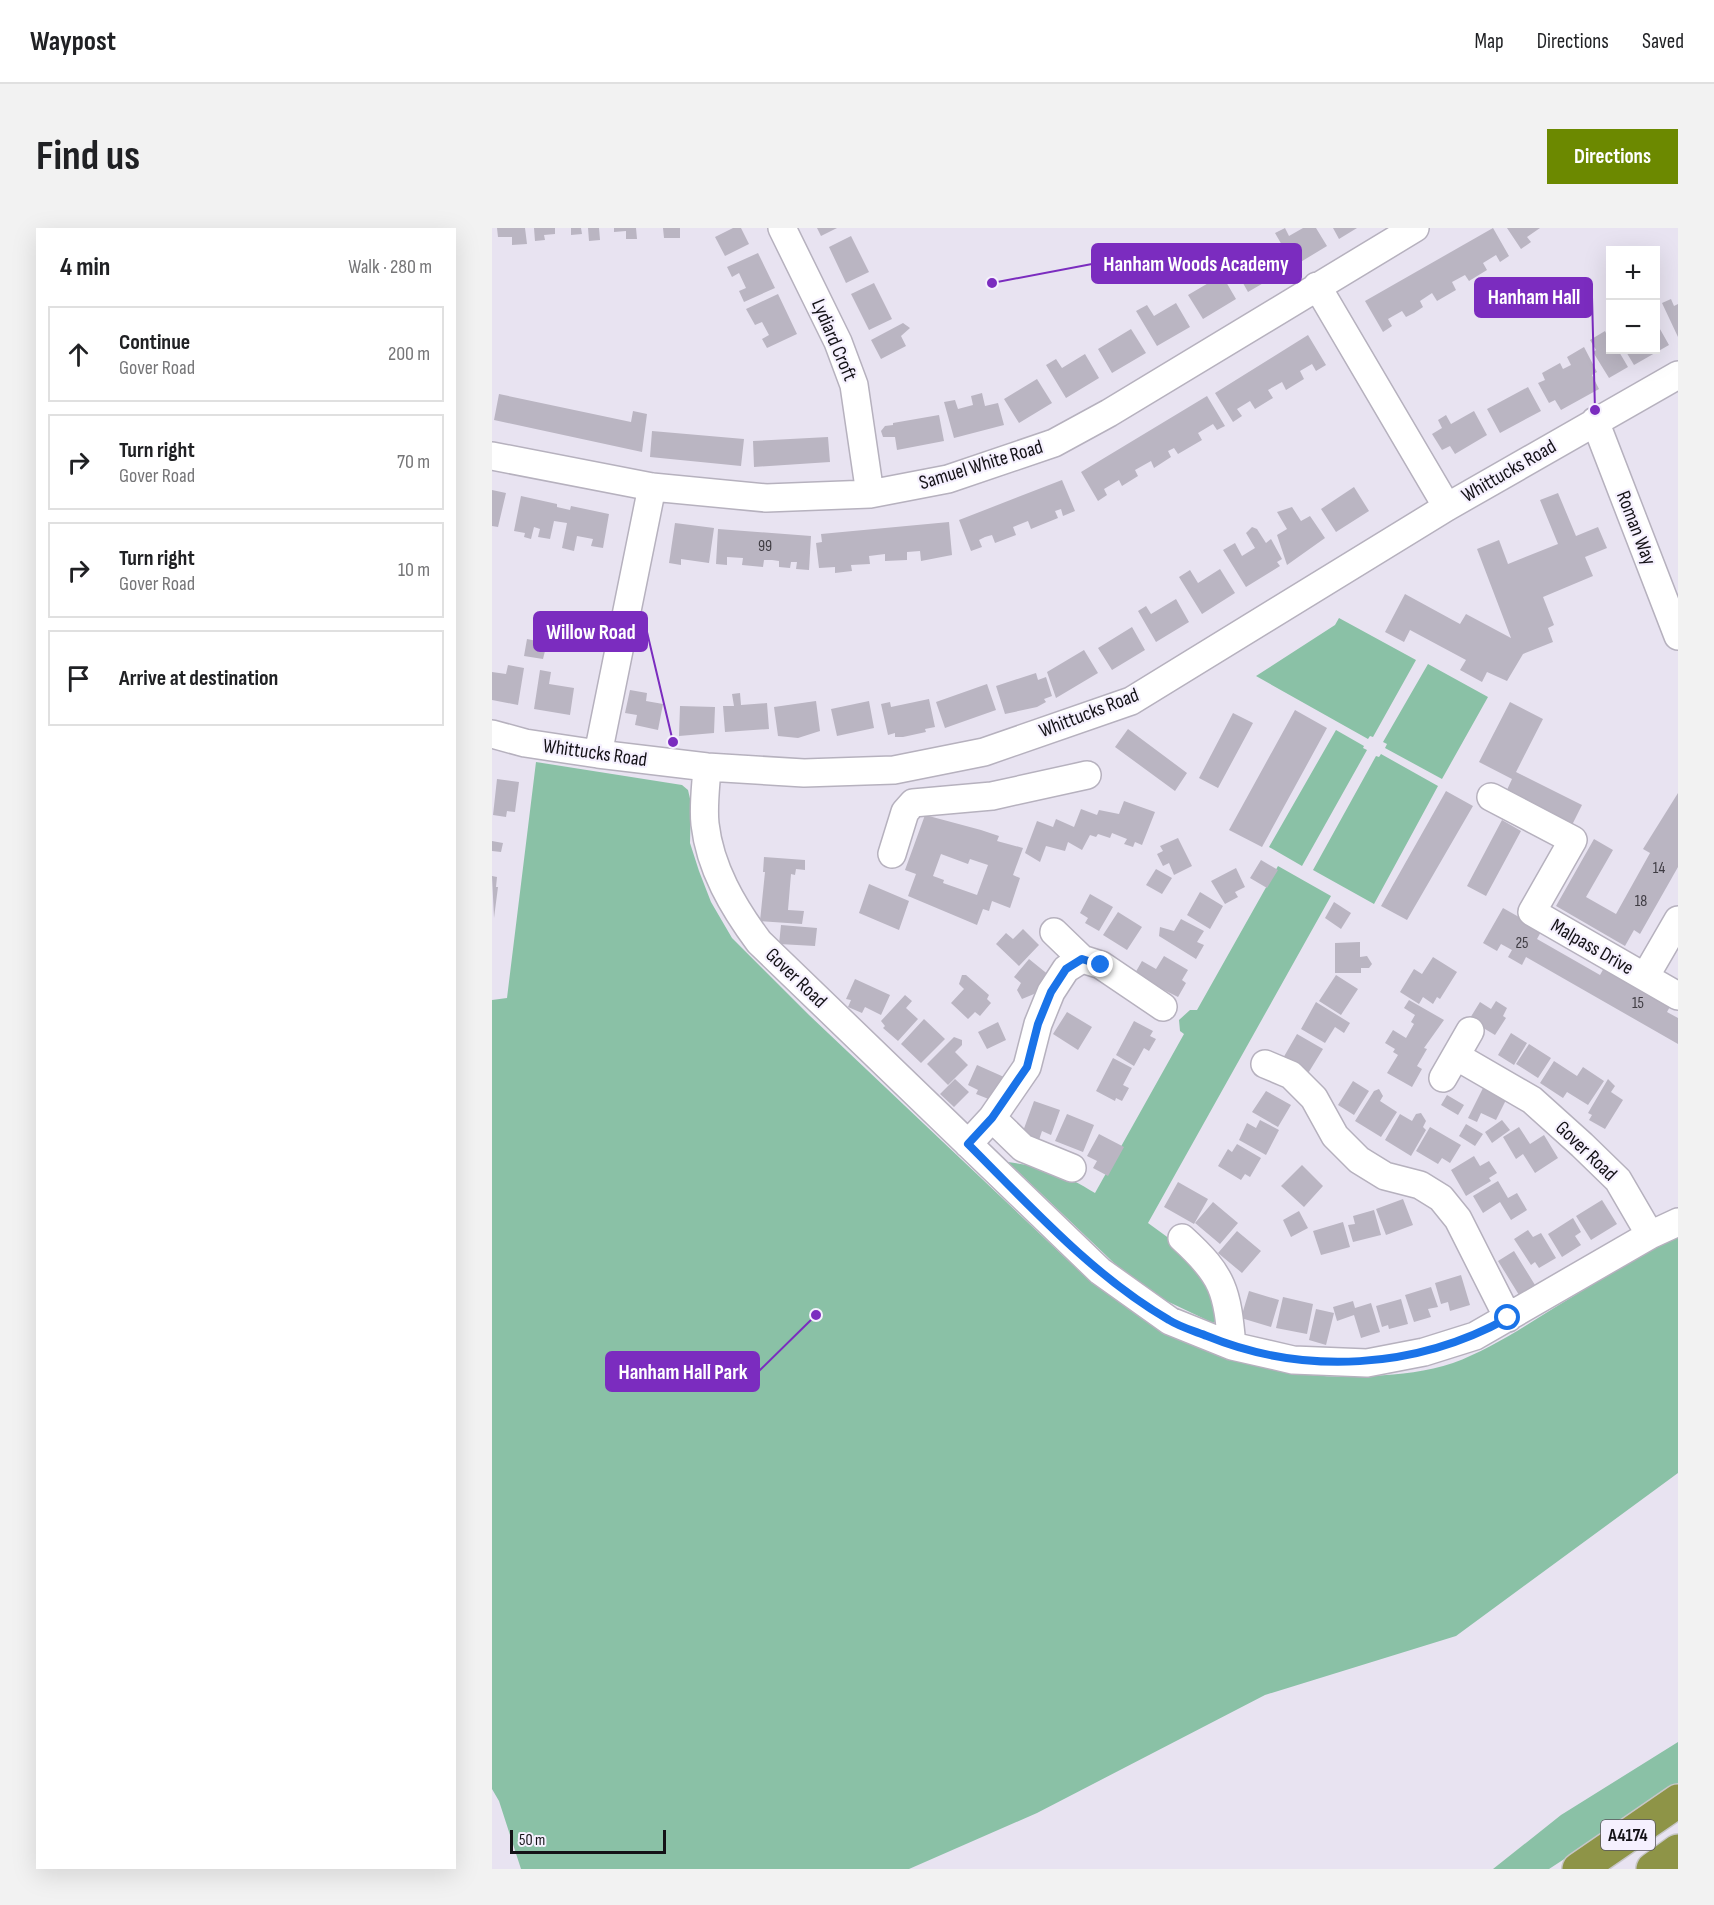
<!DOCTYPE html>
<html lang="en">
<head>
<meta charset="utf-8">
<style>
	:root { --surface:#fff; --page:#f2f2f2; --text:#202124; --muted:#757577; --line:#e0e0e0; --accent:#6c8900 }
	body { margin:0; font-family:"Sofia Sans Condensed",sans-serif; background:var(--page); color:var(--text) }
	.controls { position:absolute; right:18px; top:18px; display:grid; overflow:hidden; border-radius:0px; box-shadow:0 6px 24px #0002 }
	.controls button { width:54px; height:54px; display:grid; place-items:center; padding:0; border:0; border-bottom:2px solid var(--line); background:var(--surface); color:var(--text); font:30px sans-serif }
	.scale { position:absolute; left:18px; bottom:15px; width:156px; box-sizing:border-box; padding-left:6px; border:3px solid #141217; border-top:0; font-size:16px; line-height:21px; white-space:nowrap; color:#141217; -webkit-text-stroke:4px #f5f0fe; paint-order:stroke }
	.stop { position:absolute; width:18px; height:18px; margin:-14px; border:4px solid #1a73e8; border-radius:50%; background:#fff }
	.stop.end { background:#1a73e8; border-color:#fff; box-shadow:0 2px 6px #0008 }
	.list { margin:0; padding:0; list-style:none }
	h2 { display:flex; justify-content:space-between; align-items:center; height:78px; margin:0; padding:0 24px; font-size:26px }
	h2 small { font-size:20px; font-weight:400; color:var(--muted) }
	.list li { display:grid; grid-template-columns:39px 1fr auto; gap:18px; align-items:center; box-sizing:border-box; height:96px; margin:0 12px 12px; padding:0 12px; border:2px solid var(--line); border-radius:0px }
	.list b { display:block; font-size:22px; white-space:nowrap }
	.list p { margin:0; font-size:20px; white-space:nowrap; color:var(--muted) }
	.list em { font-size:20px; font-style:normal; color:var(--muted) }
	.icon { flex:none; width:33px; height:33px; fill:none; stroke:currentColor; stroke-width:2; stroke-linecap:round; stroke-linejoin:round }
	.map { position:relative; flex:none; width:1186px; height:1641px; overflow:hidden; border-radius:0px }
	header { display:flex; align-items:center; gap:36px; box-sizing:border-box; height:84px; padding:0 30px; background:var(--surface); border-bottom:2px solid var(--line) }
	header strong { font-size:28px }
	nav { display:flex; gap:33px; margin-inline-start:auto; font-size:21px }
	.intro { display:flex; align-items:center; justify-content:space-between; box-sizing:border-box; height:144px; padding:0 36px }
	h1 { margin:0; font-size:42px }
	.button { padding:15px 27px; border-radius:0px; background:var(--accent); color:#fff; font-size:21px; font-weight:700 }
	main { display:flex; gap:36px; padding:0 36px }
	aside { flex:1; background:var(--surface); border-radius:0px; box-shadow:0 6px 24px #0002 }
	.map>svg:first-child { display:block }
	.green { fill:#8ac1a6 }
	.building { fill:#bab5c2; fill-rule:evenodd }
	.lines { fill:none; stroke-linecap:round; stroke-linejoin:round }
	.minor-casing { stroke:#b6b1be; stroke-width:30 }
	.highway-casing { stroke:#c7c6c7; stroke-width:36 }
	.minor { stroke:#fff; stroke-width:27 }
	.highway { stroke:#8e9447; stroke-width:33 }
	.route { stroke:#1a73e8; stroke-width:8 }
	.labels { text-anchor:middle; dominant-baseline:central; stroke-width:4.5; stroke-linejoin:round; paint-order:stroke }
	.number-label { font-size:16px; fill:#3e3b42 }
	.shield { fill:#f5f0fe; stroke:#58555c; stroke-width:1.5 }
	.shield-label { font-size:18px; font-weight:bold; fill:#141217 }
	.street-label { font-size:20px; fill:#141217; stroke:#f5f0fe }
	.leader { fill:none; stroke:#7b2cbf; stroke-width:2 }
	.callout-dot { fill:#7b2cbf; stroke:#f5f0fe; stroke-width:2 }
	.callout { fill:#7b2cbf; stroke:#7b2cbf; stroke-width:2 }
	.callout-label { font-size:21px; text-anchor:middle; font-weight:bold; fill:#fff }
</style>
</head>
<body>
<header>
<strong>Waypost</strong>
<nav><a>Map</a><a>Directions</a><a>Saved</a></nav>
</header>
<div class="intro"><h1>Find us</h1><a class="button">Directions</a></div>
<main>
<aside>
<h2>4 min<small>Walk · 280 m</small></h2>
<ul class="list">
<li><svg class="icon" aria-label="ahead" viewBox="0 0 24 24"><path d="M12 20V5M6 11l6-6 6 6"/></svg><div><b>Continue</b><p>Gover Road</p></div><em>200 m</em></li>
<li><svg class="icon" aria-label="right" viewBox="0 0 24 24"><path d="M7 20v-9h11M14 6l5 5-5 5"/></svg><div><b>Turn right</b><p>Gover Road</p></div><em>70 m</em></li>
<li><svg class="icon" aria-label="right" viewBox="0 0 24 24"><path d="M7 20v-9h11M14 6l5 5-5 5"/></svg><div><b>Turn right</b><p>Gover Road</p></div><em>10 m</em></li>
<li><svg class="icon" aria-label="arrive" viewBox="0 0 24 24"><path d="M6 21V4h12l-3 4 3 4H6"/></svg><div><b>Arrive at destination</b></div></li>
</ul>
</aside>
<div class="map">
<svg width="1186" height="1641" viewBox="0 0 1186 1641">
	<rect width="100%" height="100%" fill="#e8e3f1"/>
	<path class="green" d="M847,390l77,42 -43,77 -3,-1 -2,3 -112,-63 79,-51z
		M936,436l60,33 -46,82 -57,-31 2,-4 -4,-2z
		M844,502l28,16 -1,2 4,2 -65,116 -33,-19z
		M889,526l57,32 -64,118 -61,-34 63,-114 3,1z
		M44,534l146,23 6,5 3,13 -1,40 9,28 12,31 21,36 77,77 268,254c90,73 177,114 296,107 27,-2 54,-4 80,-13 35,-13 69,-35 101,-55 41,-25 83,-50 124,-76v241l-222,163 -191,59 -228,118 -128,56h-388l-22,-68 -7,-12v-789l15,-2z
		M786,638l53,30 -183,327 33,24 28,33 10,39 -6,4 -61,-29 -38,-31 -106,-101c39,6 54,11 87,31l89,-159 -4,-3 -1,-11 11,-10h7z
		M1186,1514v43l-129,84h-56l68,-54z"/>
	<path class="building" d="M5,0h28l2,16 -15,1v-8h-14z
		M42,0h21v6l-11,1 1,5 -10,1z
		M79,0h10l1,6 -11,1z
		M96,0h11l1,12 -11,1z
		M122,0h22l1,11h-11v-8l-12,1z
		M171,0h17v10h-16z
		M241,0h8l8,16 -24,12 -10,-19z
		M325,0h20l-16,8z
		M793,0l4,8 14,-8h13l11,18 -33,20 -19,-33z
		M841,0h24l-18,11z
		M1001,0l16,28 -9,6 -4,-7 -13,8 4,7 -18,11 -4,-6 -13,7 4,8 -19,11 -5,-8 -12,8 3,6 -9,6 -8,4 -4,-6 -14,8 4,7 -9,6 -18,-31z
		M1015,0h33l-13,9 4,5 -10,7z
		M359,8l18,36 -23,11 -17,-36z
		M753,20l6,10 16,-10 15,24 -34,20 -18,-32z
		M266,25l17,35 -31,14 -5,-11 7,-3 -7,-15 -7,4 -5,-10z
		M730,47l14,24 -33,20 -15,-24z
		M382,55l18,36 -23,11 -18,-36z
		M286,66l19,40 -30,14 -5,-9 7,-4 -7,-13 -7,3 -9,-16z
		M1179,71l3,7 4,-2v33l-16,-34z
		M684,75l14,24 -33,19 -21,-35 11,-6 7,11z
		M1164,94l13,23 -35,20 -9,-15h31z
		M411,95l7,5 -9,8 5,10 -25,13 -10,-19z
		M639,101l15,24 -34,20 -14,-24z
		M1113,103l5,10v9h8l10,17 -19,11 -16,-26 3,-2 -6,-10z
		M816,107l18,30 -10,6 -4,-7 -12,7 4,8 -18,11 -4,-8 -14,8 5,8 -18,11 -5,-8 -13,8 5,7 -9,6 -18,-29z
		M1092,119l13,25 -5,3 7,14 -38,21 -6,-10 -6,3 -11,-20 7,-3 -3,-7 18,-10 3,6 8,-4 -4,-8z
		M593,126l14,24 -33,20 -20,-33 10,-6 6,9z
		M545,151l15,24 -33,20 -15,-24z
		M1036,159l13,24 -41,22 -13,-24z
		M490,165l3,13 13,-3 6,22 -50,13 -10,-36 11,-2 3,9 15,-4 -2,-9z
		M7,166l132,28 2,-11 14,3 -5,38 -148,-32z
		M715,168l18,30 -8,4 -4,-6 -15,9 4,7 -24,14 -4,-6 -6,3 3,6 -17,11 -3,-7 -16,9 3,6 -16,10 -3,-6 -15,9 3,6 -9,6 -17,-29z
		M982,183l13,24 -32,19 -5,-8 -8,4 -10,-16 10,-6 -4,-8 8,-5 5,9z
		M447,187l5,26 -47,9 -2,-13h-12l-2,-6 4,-5 8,-1v-2z
		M160,203l92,8 -3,27 -91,-9z
		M336,209l2,25 -76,5 -1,-26z
		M570,252l13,31 -12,5 -2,-7 -6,2 3,7 -27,11 -3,-8 -15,6 3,8 -21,8 -3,-8 -7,2 -6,3 3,7 -11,4 -12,-31z
		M862,259l15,24 -33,21 -15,-23z
		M0,262l14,3 -8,34 -6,-1z
		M1066,265l18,43 22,-9 9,21 -22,9 8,19 -50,21 11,28 -6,3 5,14 -30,12 -16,27 -20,-9 -5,10 -22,-12 6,-10 -56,-30 -6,12 -19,-10 20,-38 55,30 6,-10 45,24 -34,-89 22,-9 9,24 50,-20 -18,-44z
		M29,268l36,8v3l13,3 1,-4 38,8 -6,34 -12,-2 2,-7 -16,-3 -3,15 -12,-3 5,-25 -13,-2 -4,18 -12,-2 2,-8 -6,-2 -3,12 -7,-2 1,-4 -11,-2z
		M800,279l9,14 9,-5 15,22 -38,27 -10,-30 10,-6 -10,-17z
		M457,294l3,33 -31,6 -1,-10 -13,1v8l-22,1v-7l-16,2 1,8 -19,1 1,6 -17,2v-6l-16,1 -3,-25 6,-1 -1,-8z
		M183,295l39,5 -5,35 -28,-4v6l-12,-2z
		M760,299l5,2 9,14 5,-4 11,20 -5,3 3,4 -34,21 -23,-37 12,-7 7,13 13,-8 -9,-15z
		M226,301l93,7 -2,34 -13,-1 1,-7h-6l-1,6 -11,-1v-6l-7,-1h-8l-1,7 -21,-2 1,-7 -16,-1v8l-11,-1z
		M728,341l15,24 -33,21 -23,-37 11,-7 8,13z
		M684,371l13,23 -33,20 -18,-31 8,-5 5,8z
		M640,399l13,23 -33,20 -14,-22z
		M35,411l20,4 -4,16 -19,-3z
		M592,422l14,23 -42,25 -9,-26z
		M16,437l16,3 -6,37 -26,-5v-28l14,2z
		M48,442l11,2 -2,12 25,4 -4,27 -36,-6z
		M544,445l2,7 8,-3 6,19 -8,3 2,3 -9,5 -32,7 -9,-28z
		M495,456l9,26 -51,18 -9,-26z
		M138,462l17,3 -1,8 17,3 -5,26 -23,-5 2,-10 -12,-2z
		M248,465l1,12 26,-2 2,26 -44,3 -2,-26h11l-2,-12z
		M437,471l6,28 -10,2 1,3 -23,5h-8v-4l-7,2 -7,-31 9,-2 1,5z
		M324,473l4,30 -22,7 -20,-2 -4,-29z
		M377,473l5,27 -37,8 -6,-27z
		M1018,474l33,17 -27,53 66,33 -10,20 -66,-33 6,-13 -33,-17z
		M188,478l35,1 -1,26 -35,3z
		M803,482l32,18 -65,119 -33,-17z
		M741,485l20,10 -35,65 -19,-10z
		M636,501l59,44 -12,18 -60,-44z
		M5,551l22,3 -4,30 -8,-1 -1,6 -13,-2z
		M954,563l27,15 -66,114 -26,-14z
		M1186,565v74l-38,67 -6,-4 -9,16 -69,-40 38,-67 19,11 -27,47 30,17 34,-61 -7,-4z
		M632,573l31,11 -13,33 -7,-3 -2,5 -9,-3 3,-5 -15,-6 -2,5 -12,-4 -2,3 -6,-2 -8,15 -14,-8 -3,9 -19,-5 -6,16 -15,-9 12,-32 16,6 3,-8 18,8 7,-18 16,6 2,-5 20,4z
		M433,587l56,15 18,6 -2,5 26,7 -10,27 7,3 -10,30 -18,-7 -3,10 -6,-2 -6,16 -69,-29 8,-22 -11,-4zM449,626l27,10 2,-5 18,6 -11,30 -34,-12 1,-3 -11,-4z
		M1010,592l19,11 -35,65 -19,-10z
		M686,610l14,28 -18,9 -5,-12 -6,3 -6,-12 6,-3 -3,-5z
		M0,613l11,2 -2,9 -9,-1z
		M272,629l41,3v10l-9,-1 -1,6 -4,-1 -3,36 16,1 -2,13 -42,-3 5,-49h-2z
		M769,632l17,10 -11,18 -17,-10z
		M744,640l9,19 -10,5 3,5 -13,7 -14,-23z
		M664,641l16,9 -10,16 -16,-9z
		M0,648l5,1 -1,10h2l-4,31z
		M377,656l40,17 -10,29 -40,-17z
		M708,664l23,14 -13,23 -23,-14z
		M598,666l23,13 -14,24 -14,-8 3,-5 -8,-5z
		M842,674l17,11 -10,16 -16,-11z
		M1011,680l39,22 -5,9 63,36 5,-9 67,37 -5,9 11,6v26l-152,-87 -4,8 -14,-8 4,-7 -11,-6 -4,7 -14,-8z
		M626,684l24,15 -15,23 -24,-15z
		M689,691l23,12 -7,11 7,3 -8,14 -37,-23 1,-9 14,4z
		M289,697l36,3 -2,18 -36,-2z
		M531,701l16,16 -20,21 -23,-22 10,-11 7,6z
		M868,714v15l7,-1 5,8 -3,4h-8v5h-26v-30z
		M672,728l24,14 -6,10 4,3 -8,14 -44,-22 8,-14 14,8z
		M941,729l24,15 -17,27 -3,-2 -4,7 -10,-7 -4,7 -19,-12 14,-23 8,5z
		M537,731l21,17 -16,18 -12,5 -5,-9 4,-7 -7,-6z
		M470,747h4l23,20 -2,4 4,4 -11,13 -5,-4 -7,7 -17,-16 13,-14 -5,-5z
		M844,747l22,14 -17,26 -22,-14z
		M363,751l35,16 -9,20 -16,-8 -3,6 -14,-6 3,-7 -5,-1z
		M413,767l7,6 -6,7 12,11 -20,22 -15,-13 2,-2 -4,-5z
		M917,772l35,20 -20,28 3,1 -10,17 5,3 -10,18 -25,-14 11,-18 -5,-3 2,-3 -10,-6 8,-13 13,8 8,-14 -3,-2 4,-7 -11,-7z
		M1004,773l11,7 -4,8 3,2 -11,17 -15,-9 -13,-3 13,-21 11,7z
		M824,774l34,21 -6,10 -9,-6 -10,16 -24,-14z
		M575,784l25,15 -14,23 -25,-16z
		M432,791l21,20 -24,24 -20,-19z
		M642,793l19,10 -3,5 6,3 -7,12 -5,-3 -10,18 -18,-11z
		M506,794l8,18 -19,9 -9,-17z
		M1019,805l16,10 -13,22 -16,-10z
		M805,806l26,15 -16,26 -25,-15z
		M462,809l8,3v5l-7,7 13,13 -20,20 -21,-21z
		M1037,816l22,14 -13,20 -22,-14z
		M621,830l19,10 -9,17 6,3 -7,13 -6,-3 -1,3 -19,-10z
		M1062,833l23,15 6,-9 21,14 -16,24 -21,-13 -4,6 -23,-15z
		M485,837l27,12 -13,23 -15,-6 2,-4 -10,-5z
		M463,851l14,13 -15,15 -14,-13z
		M1116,851l7,7 -4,6 12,8 -18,29 -16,-9 3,-5 -4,-2z
		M861,853l16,10 -15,24 -16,-10z
		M991,860l23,12 -10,20 -15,-7 -4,9 -9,-4z
		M887,861l4,7 -3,5 17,11 -16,25 -26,-16 19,-30z
		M774,863l25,14 -13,22 -26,-15z
		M955,867l17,10 -6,10 -17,-10z
		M542,873l26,9 -9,25 -9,-4 -3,9 -17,-6z
		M929,885l5,8 -3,6 3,3 -15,26 -26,-16 15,-26 12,7 4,-7z
		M575,886l27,11 -11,27 -28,-11z
		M768,892l19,10 -13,25 -27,-15 8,-17 9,5z
		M1010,892l8,10 -18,13 -7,-11z
		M974,896l17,10 -8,12 -16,-10z
		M938,899l31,18 -11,18 -8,-5 -4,6 -22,-13z
		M1027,899l11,17 14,-9 14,23 -23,15 -12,-19 -7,5 -13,-22z
		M607,906l25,13 -16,29 -15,-8 4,-7 -10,-5z
		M745,916l24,14 -11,19 -5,-3 -4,6 -23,-14 10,-17 4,3z
		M982,928l6,10 9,-5 8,12 -8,5 2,3 -25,15 -15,-26z
		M810,937l21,21 -19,21 -23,-21z
		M1006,953l10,17 9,-5 10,17 -16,10 -11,-18 -17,11 -10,-17z
		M686,954l30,17 -14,25 -30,-17z
		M911,971l10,26 -27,10 -10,-26z
		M1110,972l15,24 -26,16 -15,-24z
		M721,974l25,21 -18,21 -25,-21z
		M882,982l7,25 -28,7 -5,-17 7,-1 -2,-8z
		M807,983l9,17 -17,9 -8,-17z
		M1081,990l8,14 -6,4 6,9 -19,12 -14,-23z
		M851,994l7,25 -29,8 -8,-24z
		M1036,1002l5,7 8,-4 15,25 -17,10 -4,-6 -4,3 -17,-26z
		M745,1003l24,20 -19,22 -24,-20z
		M1022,1023l21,34 -16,10 -21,-34z
		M969,1047l9,30 -20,6 -2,-9 -7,2 -6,-21z
		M939,1059l7,20 -10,2 3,8 -17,5 -9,-27z
		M757,1063l30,9 -8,27 -30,-9z
		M791,1069l30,7 -6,30 -31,-6z
		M909,1071l7,25 -19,5 -1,-4 -6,2 -6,-21z
		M861,1073l2,7 16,-5 9,29 -19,6 -7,-23 -17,6 -4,-14z
		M824,1081l18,4 -8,32 -17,-5z"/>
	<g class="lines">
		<defs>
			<path id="minor" d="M290,0l56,114 16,43 16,109
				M825,58l130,221
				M1103,193l83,215
				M0,228l160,31 114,11 104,-4 78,-15 106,-36 55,-30 306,-185
				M0,506l33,9 73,11 109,13 97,6 90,-3 90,-18 147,-51 316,-194 231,-132
				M106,526l54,-267
				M215,539c-1,18 -4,39 -2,57 5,44 28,83 54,118l341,329 70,50 62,25 61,14 74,3 57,-11 51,-16 175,-101 28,-13
				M999,569l82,43 -41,72 146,84
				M400,626l13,-42 8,-9 79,-7 95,-21
				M562,704l28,27
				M1153,749l33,-57
				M964,828l76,44 50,45 36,35 32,55
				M773,836l26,11 23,23 21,38 24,24 26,16 35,9 21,13 17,21 50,99
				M951,850l27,-47
				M500,890l31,30 49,20
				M476,916l24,-26 35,-51 11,-43 13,-32 15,-23 16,-10 19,6 62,42
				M690,1010c42,38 45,53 50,108"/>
			<path id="highway" d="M1087,1641l99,-68
				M1161,1641l25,-18"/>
		</defs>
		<use href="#minor" class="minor-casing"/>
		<use href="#highway" class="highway-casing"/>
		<use href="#minor" class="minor"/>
		<use href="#highway" class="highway"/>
	</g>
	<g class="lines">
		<path class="route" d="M609,737l-19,-6 -16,10 -15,23 -13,32 -11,43 -35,51 -24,26c62,62 125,132 201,176 11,7 25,11 38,16 98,40 209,33 301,-18"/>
	</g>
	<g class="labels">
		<g class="number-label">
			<text x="273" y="318">99</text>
			<text x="1167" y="640">14</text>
			<text x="1149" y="673">18</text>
			<text x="1030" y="715">25</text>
			<text x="1146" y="775">15</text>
		</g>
		<rect class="shield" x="1109" y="1592" width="54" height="30" rx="4.5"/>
		<g class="shield-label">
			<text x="1136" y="1607">A4174</text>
		</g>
		<g class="street-label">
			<text transform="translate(342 112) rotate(67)">Lydiard Croft</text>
			<text transform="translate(489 237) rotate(-17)">Samuel White Road</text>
			<text transform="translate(1017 243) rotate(-30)">Whittucks Road</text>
			<text transform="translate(1144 300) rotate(69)">Roman Way</text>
			<text transform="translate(597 485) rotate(-21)">Whittucks Road</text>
			<text transform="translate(103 525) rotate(8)">Whittucks Road</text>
			<text transform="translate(1100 719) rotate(30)">Malpass Drive</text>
			<text transform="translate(304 750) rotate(44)">Gover Road</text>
			<text transform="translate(1094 923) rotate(44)">Gover Road</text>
		</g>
	</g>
	<path class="leader" d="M500 55L600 36M1103 182L1100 69M181 514L155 404M324 1087L267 1143"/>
	<g class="callout-dot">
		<circle cx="500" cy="55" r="6"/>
		<circle cx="1103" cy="182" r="6"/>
		<circle cx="181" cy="514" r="6"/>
		<circle cx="324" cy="1087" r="6"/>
	</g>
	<g class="callout">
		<rect x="600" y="16" width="209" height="39" rx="6"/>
		<rect x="983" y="50" width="117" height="39" rx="6"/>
		<rect x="42" y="384" width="113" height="39" rx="6"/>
		<rect x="114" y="1124" width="153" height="39" rx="6"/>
	</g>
	<g class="callout-label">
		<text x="704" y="43">Hanham Woods Academy</text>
		<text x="1042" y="76">Hanham Hall</text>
		<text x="99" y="411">Willow Road</text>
		<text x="191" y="1151">Hanham Hall Park</text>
	</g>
</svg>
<div class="controls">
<button>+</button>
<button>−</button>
</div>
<div class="scale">50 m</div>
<div class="stop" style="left:1016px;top:1090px"></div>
<div class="stop end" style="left:609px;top:737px"></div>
</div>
</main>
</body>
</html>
